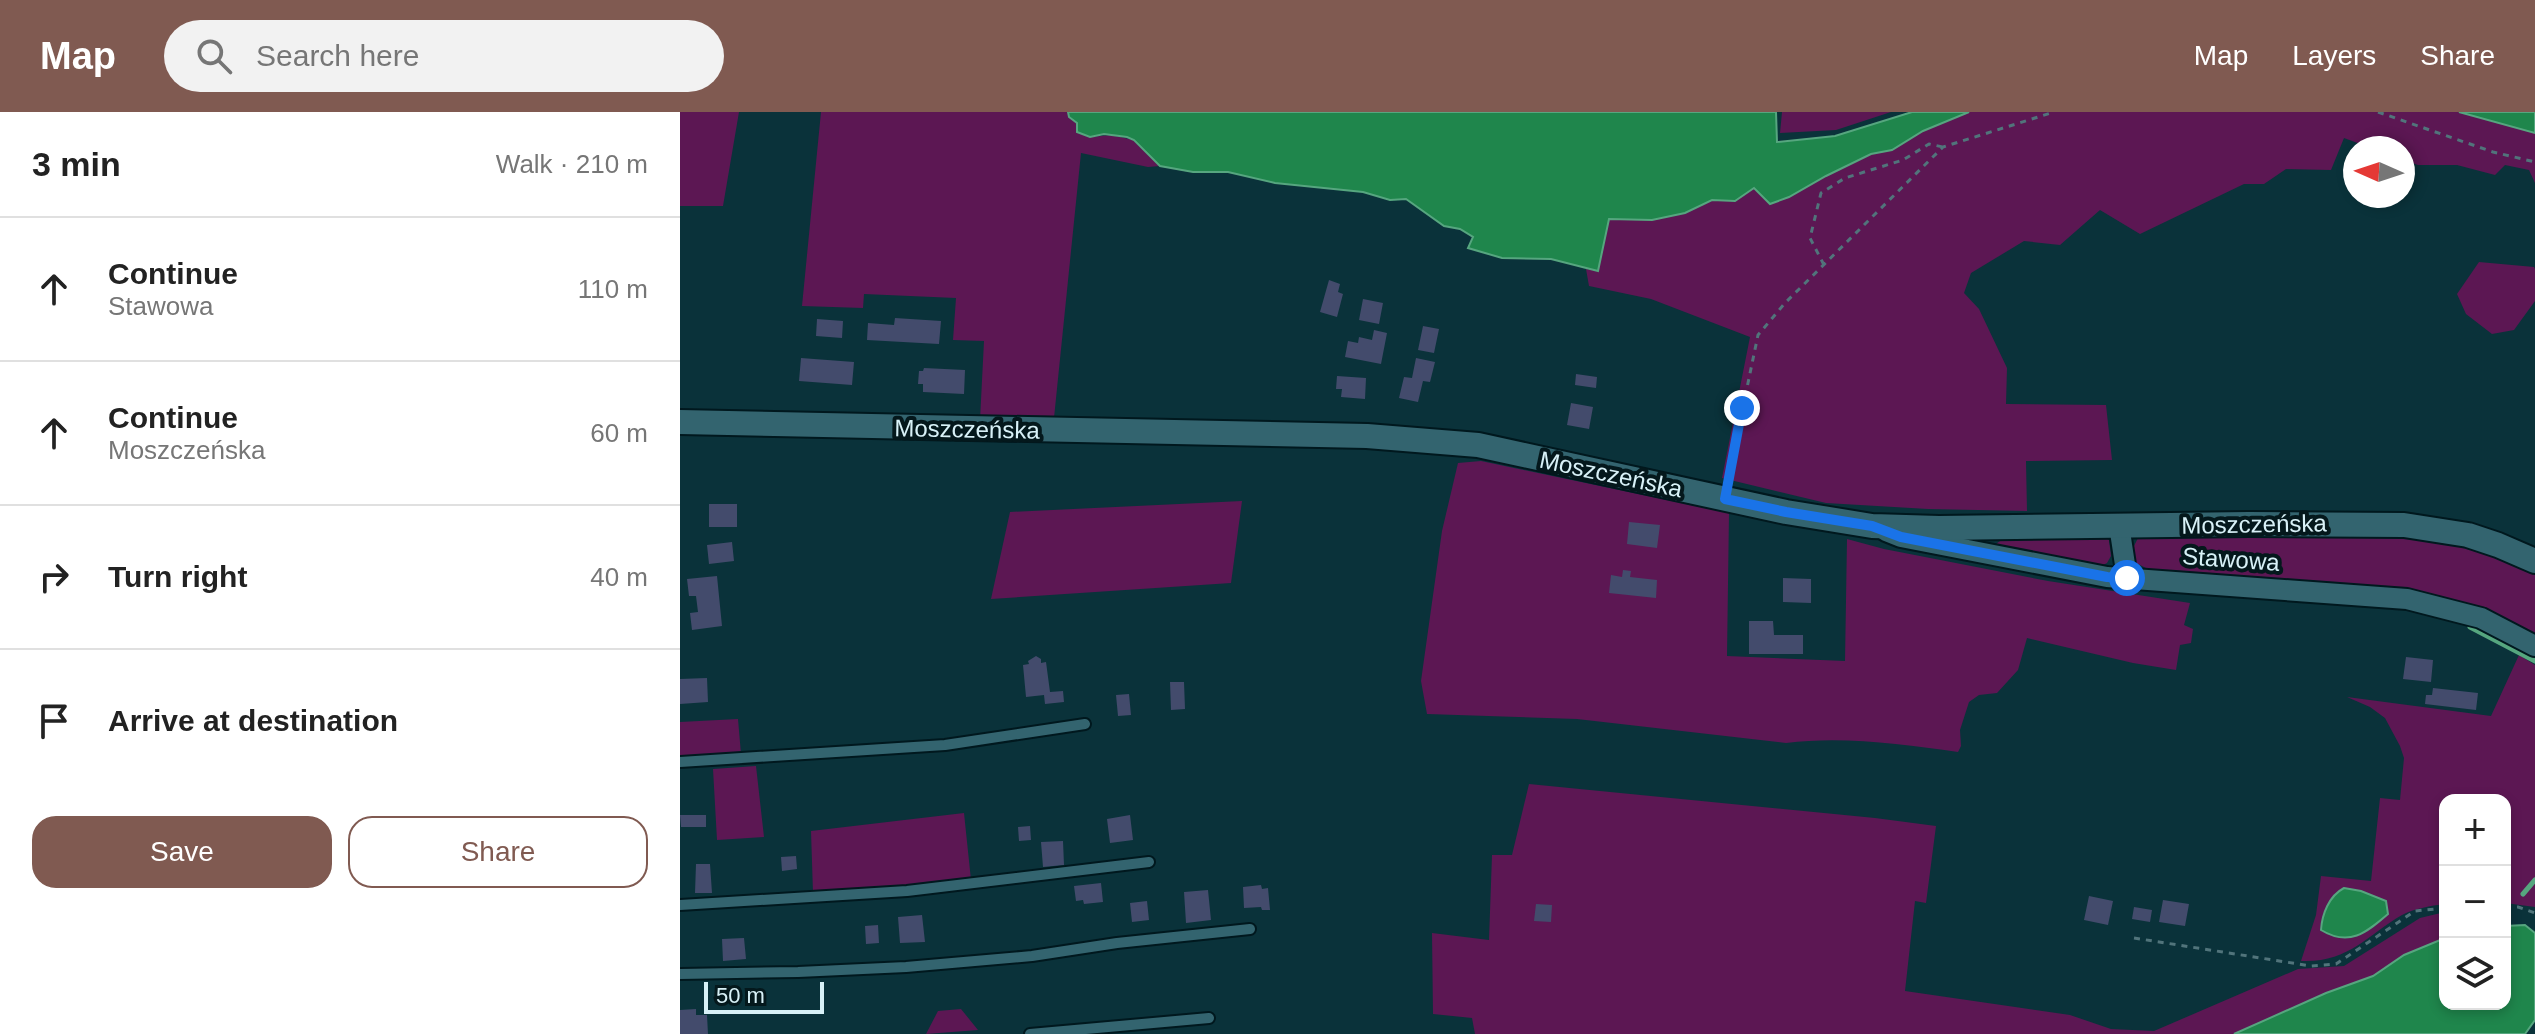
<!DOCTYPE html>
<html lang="en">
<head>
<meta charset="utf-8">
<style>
	:root { --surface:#fff; --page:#f2f2f2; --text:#222; --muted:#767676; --line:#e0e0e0; --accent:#805a51 }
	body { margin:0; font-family:Helvetica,sans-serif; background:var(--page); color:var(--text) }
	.controls { position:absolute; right:24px; bottom:24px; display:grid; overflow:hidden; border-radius:16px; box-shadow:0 4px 12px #0003 }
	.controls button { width:72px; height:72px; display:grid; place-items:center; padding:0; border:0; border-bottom:2px solid var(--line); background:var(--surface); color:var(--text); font:40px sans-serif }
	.compass { position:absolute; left:1663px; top:24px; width:72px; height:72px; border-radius:50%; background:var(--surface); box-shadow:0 4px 12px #0003; rotate:273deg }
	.scale { position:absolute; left:24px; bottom:20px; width:120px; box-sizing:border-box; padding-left:8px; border:4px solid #d8f1f7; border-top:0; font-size:22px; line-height:28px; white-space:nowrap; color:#d8f1f7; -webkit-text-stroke:6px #04181c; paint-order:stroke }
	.stop { position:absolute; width:24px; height:24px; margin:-18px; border:6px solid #1a73e8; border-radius:50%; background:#fff }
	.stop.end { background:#1a73e8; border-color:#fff; box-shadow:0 2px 8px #0008 }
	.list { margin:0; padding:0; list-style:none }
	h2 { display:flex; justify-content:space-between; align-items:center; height:104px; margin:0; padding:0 32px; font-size:34px }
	h2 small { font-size:26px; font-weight:400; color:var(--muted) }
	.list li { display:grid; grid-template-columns:52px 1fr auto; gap:24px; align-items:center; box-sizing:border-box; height:144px; padding:0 32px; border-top:2px solid var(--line) }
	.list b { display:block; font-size:30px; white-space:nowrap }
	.list p { margin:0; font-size:26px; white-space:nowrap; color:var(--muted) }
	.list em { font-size:26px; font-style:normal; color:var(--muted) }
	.actions { display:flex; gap:16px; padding:24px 32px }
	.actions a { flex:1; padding:18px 0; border:2px solid var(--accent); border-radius:24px; text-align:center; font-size:28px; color:var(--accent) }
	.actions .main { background:var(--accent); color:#fff }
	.icon { flex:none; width:44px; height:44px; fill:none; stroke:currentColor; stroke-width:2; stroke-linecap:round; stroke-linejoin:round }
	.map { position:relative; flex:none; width:1855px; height:922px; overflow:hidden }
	header { display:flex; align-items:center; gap:48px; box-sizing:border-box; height:112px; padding:0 40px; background:var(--accent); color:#fff }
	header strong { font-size:38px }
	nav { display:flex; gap:44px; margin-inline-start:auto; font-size:28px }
	.search { width:560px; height:72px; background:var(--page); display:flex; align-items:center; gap:20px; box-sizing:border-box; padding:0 28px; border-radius:44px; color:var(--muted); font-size:30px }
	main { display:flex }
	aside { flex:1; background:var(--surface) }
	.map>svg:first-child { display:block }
	.green { fill:#5c1753 }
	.water { fill:#1f864c; stroke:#56a67f; stroke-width:2 }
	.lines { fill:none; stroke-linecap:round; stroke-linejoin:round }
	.stream { stroke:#56a67f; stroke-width:5 }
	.building { fill:#434b6c }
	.lane-casing { stroke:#00181e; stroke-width:14 }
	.street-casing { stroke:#00181e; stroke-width:24 }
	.secondary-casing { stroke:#00181e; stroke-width:28 }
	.path { stroke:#51747b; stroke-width:3; stroke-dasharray:6 6; stroke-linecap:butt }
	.lane { stroke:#33646f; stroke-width:10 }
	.street { stroke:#33646f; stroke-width:20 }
	.secondary { stroke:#33646f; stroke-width:24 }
	.route { stroke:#1a73e8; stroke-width:10 }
	.labels { text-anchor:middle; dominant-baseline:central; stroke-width:8; stroke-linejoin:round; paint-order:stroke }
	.street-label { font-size:24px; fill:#d8f1f7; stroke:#04181c }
</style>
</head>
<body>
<header>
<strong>Map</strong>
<div class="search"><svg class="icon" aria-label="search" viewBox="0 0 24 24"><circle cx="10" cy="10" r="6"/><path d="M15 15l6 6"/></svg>Search here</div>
<nav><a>Map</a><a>Layers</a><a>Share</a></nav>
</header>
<main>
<aside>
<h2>3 min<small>Walk · 210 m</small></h2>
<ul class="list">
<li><svg class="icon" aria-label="ahead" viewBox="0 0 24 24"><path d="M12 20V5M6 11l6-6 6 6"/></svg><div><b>Continue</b><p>Stawowa</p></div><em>110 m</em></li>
<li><svg class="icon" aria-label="ahead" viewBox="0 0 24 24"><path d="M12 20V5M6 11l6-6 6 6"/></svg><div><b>Continue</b><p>Moszczeńska</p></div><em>60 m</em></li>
<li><svg class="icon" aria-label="right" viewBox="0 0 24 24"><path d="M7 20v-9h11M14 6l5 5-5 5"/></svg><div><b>Turn right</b></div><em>40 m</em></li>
<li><svg class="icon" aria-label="arrive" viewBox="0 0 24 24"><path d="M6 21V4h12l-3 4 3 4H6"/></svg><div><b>Arrive at destination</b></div></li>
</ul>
<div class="actions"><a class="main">Save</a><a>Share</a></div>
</aside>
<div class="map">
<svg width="1855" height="922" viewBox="0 0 1855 922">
	<rect width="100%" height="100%" fill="#0a323a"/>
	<path class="green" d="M0,0h59l-16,94h-43z
		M141,0h247l22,25 22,-2 21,5 27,26 -12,1 -67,-14 -27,265 -74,2 4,-79 -31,-1 3,-42 -92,-4 -1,14 -61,-2z
		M1102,0h109l-55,18 -56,3z
		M1289,0h490l76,21v50l-6,-13 -24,-5 -10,10 -38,-10h-39l-15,-5v-12h-32l-27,-10 -13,32 -45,-1 -22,15h-20l-104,50 -40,-24 -40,35 -36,-4 -53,32 -7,20 15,16 28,59 -1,36 100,1 6,55 -86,1 1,50 -99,-2 -102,-6 -104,-25 28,-141 -99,-38 -62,-13 -3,-17 12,2 11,-52 43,1 33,-7 27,-13h23l19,-12 16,15 19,-6 37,-21 45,-22 21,-4 31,-19z
		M1799,150l55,5 1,2v32l-21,29 -22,4 -26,-20 -9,-20z
		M801,349l248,52 -2,143 118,5 2,-122 37,10 164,32 142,22 -6,22 9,4 -2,14 -11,2 -4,25 -43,-7 -106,-25 -9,32 -21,23 -18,2 -10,7 -9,28 1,16 -3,6c-56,-8 -116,-16 -172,-9l-209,-24 -150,-5 -6,-33 21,-150 16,-68z
		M562,389l-11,82 -240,16 19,-87z
		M1687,421l75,9 57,16 36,14v65l-66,-31 -315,-34 -20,-10 -1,-14 5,-10 14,-2z
		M1421,423l8,5 2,16 -4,7 -8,4 -101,-20 -2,-3 8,-6z
		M1839,543l16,10v242l-30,-4v-103h-60v104c-15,2 -29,4 -43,11 -36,21 -54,48 -101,46l15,-46 5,-39 50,5 9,-83 20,2 4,-42 -4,-12 -15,-28 -15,-11 -23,-10 144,19z
		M58,607l3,35 -61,3v-35z
		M76,654l8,71 -47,3 -4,-71z
		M849,672l346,34 61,8 -10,77 -11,-2 -10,90 165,24 41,14 43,2 144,-62 46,-3 76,-48 25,-6v26l-41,17 -31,21 -47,17 -92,41h-759l-3,-16 -39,-4 -1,-81 57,7 3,-85h20z
		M284,701l7,67 -158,13 -2,-62z
		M281,897l17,21 -52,4 12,-23z"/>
	<path class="water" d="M388,0h708l1,30 58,-6 77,-24h57l-46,19 -31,19 -21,4 -45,22 -37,21 -19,7 -16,-16 -19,13 -23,-1 -27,13 -33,7 -43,-1 -11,52 -47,-12 -49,-1 -34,-10 5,-11 -13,-8 -16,-3 -38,-27 -16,1 -27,-8 -88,-9 -47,-11h-35l-33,-6 -26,-26 -7,-3 -23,-3 -14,3 -13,-5v-9l-8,-6z
		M1779,0h76v21z
		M1664,776l17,3 25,10 2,13c-22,19 -39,33 -67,16 1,-16 8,-34 23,-42z
		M1845,813l10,8v87l-10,14h-291l92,-41 47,-17 31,-21 41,-17v66h60v-78z"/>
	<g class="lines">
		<path class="stream" d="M1790,515l65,34
			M1843,782l12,-14"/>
	</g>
	<path class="building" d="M649,168l11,4 -2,8 5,2 -6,23 -17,-5z
		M683,187l20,4 -4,21 -20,-4z
		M215,206l46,3 -2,23 -72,-4 1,-17 26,2z
		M137,207l26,2 -1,17 -26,-2z
		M743,214l16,3 -5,24 -16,-3z
		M694,218l13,3 -6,31 -36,-7 3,-16 10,2 1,-6 13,3z
		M121,246l53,4 -2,23 -53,-4z
		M736,246l19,4 -5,20 -7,-1 -5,21 -19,-4 5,-21 8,1z
		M244,256l41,2 -1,24 -41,-2v-8h-5l1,-13h4z
		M896,262l21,3 -1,11 -21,-3z
		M657,264l29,2 -1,21 -24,-2 1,-8h-6z
		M891,291l22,4 -4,22 -22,-4z
		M29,392h28v23h-28z
		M949,410l31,3 -3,23 -30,-4z
		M52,430l2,19 -25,3 -2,-19z
		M943,458l8,1 -1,6 27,3 -1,18 -47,-5 2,-18 11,2z
		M37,464l5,50 -30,4 -2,-17 8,-1 -2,-16h-7l-2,-17z
		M1103,466l28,1v24l-28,-1z
		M1069,509h24l1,14h29v19h-54z
		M356,544l5,3v4l5,-1 4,30 13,-1 1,11 -19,2 -1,-9 -18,2 -3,-32 6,-1 -1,-3z
		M1726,545l27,3 -2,22 -28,-3z
		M27,566l1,24 -28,2v-25z
		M490,570h14l1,27 -14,1z
		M1753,576l45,5 -2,17 -51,-6 1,-9h6z
		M449,582l2,21 -13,1 -2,-21z
		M0,703h26v12h-25z
		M450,703l3,25 -23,3 -3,-24z
		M350,714l1,14 -12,1 -1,-14z
		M383,729l1,24 -21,2 -2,-25z
		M116,744l1,13 -15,2 -1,-14z
		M16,752h14l2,29h-17z
		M421,771l2,19 -19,2 -1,-4 -7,1 -2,-15z
		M581,773l1,4 6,-1 2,22h-8l-1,-3 -17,1 -1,-21z
		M528,778l3,30 -25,3 -2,-31z
		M1409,784l24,5 -5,24 -24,-5z
		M1483,788l26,4 -4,22 -26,-4z
		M467,789l2,19 -17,2 -2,-19z
		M856,792l16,1 -1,17 -17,-1z
		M1454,795l18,3 -2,12 -18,-3z
		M242,803l3,27 -25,1 -2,-26z
		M198,813l1,18 -13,1 -1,-18z
		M64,826l2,21 -23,2 -1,-22z
		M16,897v6h11l1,19h-28v-24z"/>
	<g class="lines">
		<defs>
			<path id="lane" d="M0,650l265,-17 140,-21
				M0,793l227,-14 242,-29
				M0,862l118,-2 108,-5 126,-11 85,-13 133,-14
				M350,922l179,-16"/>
			<path id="street" d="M1439,413l8,53
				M1206,419l15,6 206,40 300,22 74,19 54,28"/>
			<path id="secondary" d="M0,310l687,14 111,9 308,67 86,14 67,2 310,-4 155,1 64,10 30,10 37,16"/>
		</defs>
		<use href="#lane" class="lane-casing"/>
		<use href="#street" class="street-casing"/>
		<use href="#secondary" class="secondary-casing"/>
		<path class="path" d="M1698,0l115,40 42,10
			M1144,153l-14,-27 11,-45 24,-15 58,-18 26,-16 14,3
			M1048,367l30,-144 27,-32 158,-156 111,-35
			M1825,795h13l17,6
			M1454,826l177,28 25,-2 79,-53 30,-3"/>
		<use href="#lane" class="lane"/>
		<use href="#street" class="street"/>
		<use href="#secondary" class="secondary"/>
	</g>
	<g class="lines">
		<path class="route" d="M1062,296l-17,91 61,13 86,14 29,11 206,40 20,1"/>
	</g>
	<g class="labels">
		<g class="street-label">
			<text transform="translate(287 317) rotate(1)">Moszczeńska</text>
			<text transform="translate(931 362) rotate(12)">Moszczeńska</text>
			<text transform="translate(1574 412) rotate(-1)">Moszczeńska</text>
			<text transform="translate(1551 447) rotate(4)">Stawowa</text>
		</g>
	</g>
</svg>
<div class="controls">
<button>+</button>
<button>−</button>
<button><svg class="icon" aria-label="layers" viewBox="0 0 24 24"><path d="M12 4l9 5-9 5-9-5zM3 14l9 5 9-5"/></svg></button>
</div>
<svg class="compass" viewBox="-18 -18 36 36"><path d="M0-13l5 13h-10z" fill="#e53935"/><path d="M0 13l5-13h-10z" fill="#767676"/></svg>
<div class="scale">50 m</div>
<div class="stop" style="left:1447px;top:466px"></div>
<div class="stop end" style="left:1062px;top:296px"></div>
</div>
</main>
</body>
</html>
